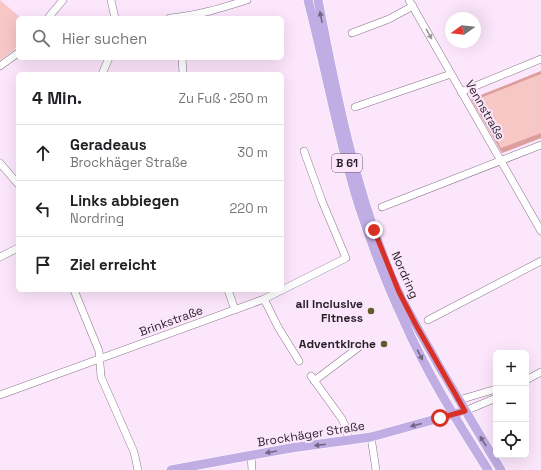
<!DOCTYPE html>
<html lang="de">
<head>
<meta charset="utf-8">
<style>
	:root { --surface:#fff; --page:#f2f2f2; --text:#202124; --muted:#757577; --line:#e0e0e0 }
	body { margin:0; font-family:"Space Grotesk",sans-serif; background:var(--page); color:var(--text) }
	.controls { position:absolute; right:12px; bottom:12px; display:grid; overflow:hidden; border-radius:6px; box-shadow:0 4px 16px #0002 }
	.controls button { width:36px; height:36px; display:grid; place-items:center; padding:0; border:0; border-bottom:1px solid var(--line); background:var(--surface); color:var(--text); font:20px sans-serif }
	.compass { position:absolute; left:445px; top:12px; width:36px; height:36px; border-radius:50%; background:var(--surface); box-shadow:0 4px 16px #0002; rotate:255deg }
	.stop { position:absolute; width:12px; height:12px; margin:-9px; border:3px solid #d93025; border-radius:50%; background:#fff }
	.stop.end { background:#d93025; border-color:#fff; box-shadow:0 1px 4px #0008 }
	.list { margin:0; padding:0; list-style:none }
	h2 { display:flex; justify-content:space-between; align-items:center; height:52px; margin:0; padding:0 16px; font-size:17px }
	h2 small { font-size:13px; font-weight:400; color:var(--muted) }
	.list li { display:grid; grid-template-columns:26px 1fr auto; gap:12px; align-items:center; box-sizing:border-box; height:56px; padding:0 16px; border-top:1px solid var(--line) }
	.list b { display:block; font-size:15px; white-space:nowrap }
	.list p { margin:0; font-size:13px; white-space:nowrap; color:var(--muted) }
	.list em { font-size:13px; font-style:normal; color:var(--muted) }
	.icon { flex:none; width:22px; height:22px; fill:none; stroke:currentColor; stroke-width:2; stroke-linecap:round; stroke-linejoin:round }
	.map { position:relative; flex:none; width:541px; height:470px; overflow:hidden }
	.search { position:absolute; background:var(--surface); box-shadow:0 4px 16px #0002; left:16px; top:16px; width:268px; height:44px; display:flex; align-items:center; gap:10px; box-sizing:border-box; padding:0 14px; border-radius:6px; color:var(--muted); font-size:15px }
	.panel { position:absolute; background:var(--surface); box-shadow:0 4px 16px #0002; left:16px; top:72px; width:268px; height:220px; border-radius:6px }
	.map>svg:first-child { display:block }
	.green { fill:#f7c7c6 }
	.forest { fill:#dd9f9e }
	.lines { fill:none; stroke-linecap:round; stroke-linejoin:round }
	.minor-casing { stroke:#867386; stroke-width:8 }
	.major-casing { stroke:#fff; stroke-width:10 }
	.minor { stroke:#fff; stroke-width:7 }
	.major { stroke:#bfade3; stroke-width:9 }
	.oneway { fill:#726684 }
	.oneway2 { fill:#9d9a9d }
	.route { stroke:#d93025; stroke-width:5 }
	.poi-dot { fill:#635b27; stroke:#fce6fc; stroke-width:1.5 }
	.labels { text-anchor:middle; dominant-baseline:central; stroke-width:4; stroke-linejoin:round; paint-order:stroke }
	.shield { fill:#fce6fc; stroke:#665b66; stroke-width:1 }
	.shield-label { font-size:11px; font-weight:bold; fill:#261f26 }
	.street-label { font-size:12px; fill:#261f26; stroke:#fce6fc }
	.poi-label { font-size:12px; font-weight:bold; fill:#261f26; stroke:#fce6fc; text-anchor:end }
</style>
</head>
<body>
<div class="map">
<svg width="541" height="470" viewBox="0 0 541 470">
	<rect width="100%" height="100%" fill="#fce6fc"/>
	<path class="green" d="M0,0l21,18h-3v27l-4,5 -14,10z
		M541,71v67l-39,15 -31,-54z"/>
	<path class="forest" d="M541,71v3l-66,26 26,48 40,-15v5l-39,15 -31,-54z"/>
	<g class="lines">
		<defs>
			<path id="minor" d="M111,0l4,18
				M409,0l132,231
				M48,18l15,-18
				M170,18c26,-2 52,-10 77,-18
				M352,33l37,-14 24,-13
				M182,58l1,16
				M0,66l18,-13
				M102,74l7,-16
				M461,92l80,-33
				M355,107l96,-33
				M0,163l18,21
				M382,207l159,-62
				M0,257l18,-9
				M74,290l25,61 2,26 33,75 4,18
				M228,290l7,20
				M264,299l14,28 21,34
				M428,320l113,-59
				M311,376l31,43 4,9 3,13
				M526,380l15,-8
				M314,381l45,-34
				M0,395l264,-96 82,-41 -24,-57 -18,-50
				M459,400l37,-11
				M465,411l31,-13
				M371,437l5,33
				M251,455l1,15"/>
			<path id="major" d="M308,0c18,69 30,139 51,206 13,39 27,77 44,113 23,53 54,102 85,151
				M318,0c18,94 37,189 74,278 13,30 31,59 47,88 21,35 41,70 62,104
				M171,470l120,-22 80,-11 87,-24"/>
		</defs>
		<use href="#minor" class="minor-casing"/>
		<use href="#major" class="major-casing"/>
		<use href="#minor" class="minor"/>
		<use href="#major" class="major"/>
	</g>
	<defs><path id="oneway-solid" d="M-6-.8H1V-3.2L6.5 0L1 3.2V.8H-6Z"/></defs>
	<g class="oneway">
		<use href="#oneway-solid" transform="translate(321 17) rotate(-101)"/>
		<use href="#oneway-solid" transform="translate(420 355) rotate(63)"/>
		<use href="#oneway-solid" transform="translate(416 425) rotate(165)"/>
		<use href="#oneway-solid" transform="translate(483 441) rotate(-122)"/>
		<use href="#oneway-solid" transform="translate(320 445) rotate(173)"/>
		<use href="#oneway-solid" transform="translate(271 452) rotate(170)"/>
	</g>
	<use class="oneway2" href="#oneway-solid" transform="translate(429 34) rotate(61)"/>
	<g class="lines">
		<path class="route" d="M374,230l25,62 17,33 49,86 -25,7"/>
	</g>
	<g class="poi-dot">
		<circle cx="371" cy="311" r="4"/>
		<circle cx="384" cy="344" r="4"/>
	</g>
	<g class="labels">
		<rect class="shield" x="332" y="154" width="30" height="18" rx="3"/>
		<g class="shield-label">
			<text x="347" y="163">B 61</text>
		</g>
		<g class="street-label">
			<text transform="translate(485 110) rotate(60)">Vennstraße</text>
			<text transform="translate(405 275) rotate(66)">Nordring</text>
			<text transform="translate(171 321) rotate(-20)">Brinkstraße</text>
			<text transform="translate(311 434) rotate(-9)">Brockhäger Straße</text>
		</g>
		<g class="poi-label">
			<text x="363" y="304">all inclusive<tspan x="363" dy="14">Fitness</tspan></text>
			<text x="376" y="344">Adventkirche</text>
		</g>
	</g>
</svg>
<div class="controls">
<button>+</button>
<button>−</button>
<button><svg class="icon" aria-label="locate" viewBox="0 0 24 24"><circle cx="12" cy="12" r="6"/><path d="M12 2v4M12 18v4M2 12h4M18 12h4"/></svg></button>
</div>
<svg class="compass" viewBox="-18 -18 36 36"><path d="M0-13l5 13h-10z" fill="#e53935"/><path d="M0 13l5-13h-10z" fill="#757577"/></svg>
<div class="stop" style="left:440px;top:418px"></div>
<div class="stop end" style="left:374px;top:230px"></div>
<div class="search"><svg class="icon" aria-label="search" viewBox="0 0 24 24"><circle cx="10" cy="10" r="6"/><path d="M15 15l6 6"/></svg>Hier suchen</div>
<section class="panel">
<h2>4 Min.<small>Zu Fuß · 250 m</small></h2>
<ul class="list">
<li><svg class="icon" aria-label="ahead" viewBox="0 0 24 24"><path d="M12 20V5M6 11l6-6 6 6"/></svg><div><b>Geradeaus</b><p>Brockhäger Straße</p></div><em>30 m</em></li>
<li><svg class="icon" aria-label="left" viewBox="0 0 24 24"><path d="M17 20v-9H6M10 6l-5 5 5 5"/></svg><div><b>Links abbiegen</b><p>Nordring</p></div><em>220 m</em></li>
<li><svg class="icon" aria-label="arrive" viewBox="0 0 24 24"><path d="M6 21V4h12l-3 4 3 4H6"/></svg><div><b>Ziel erreicht</b></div></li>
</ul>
</section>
</div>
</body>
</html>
